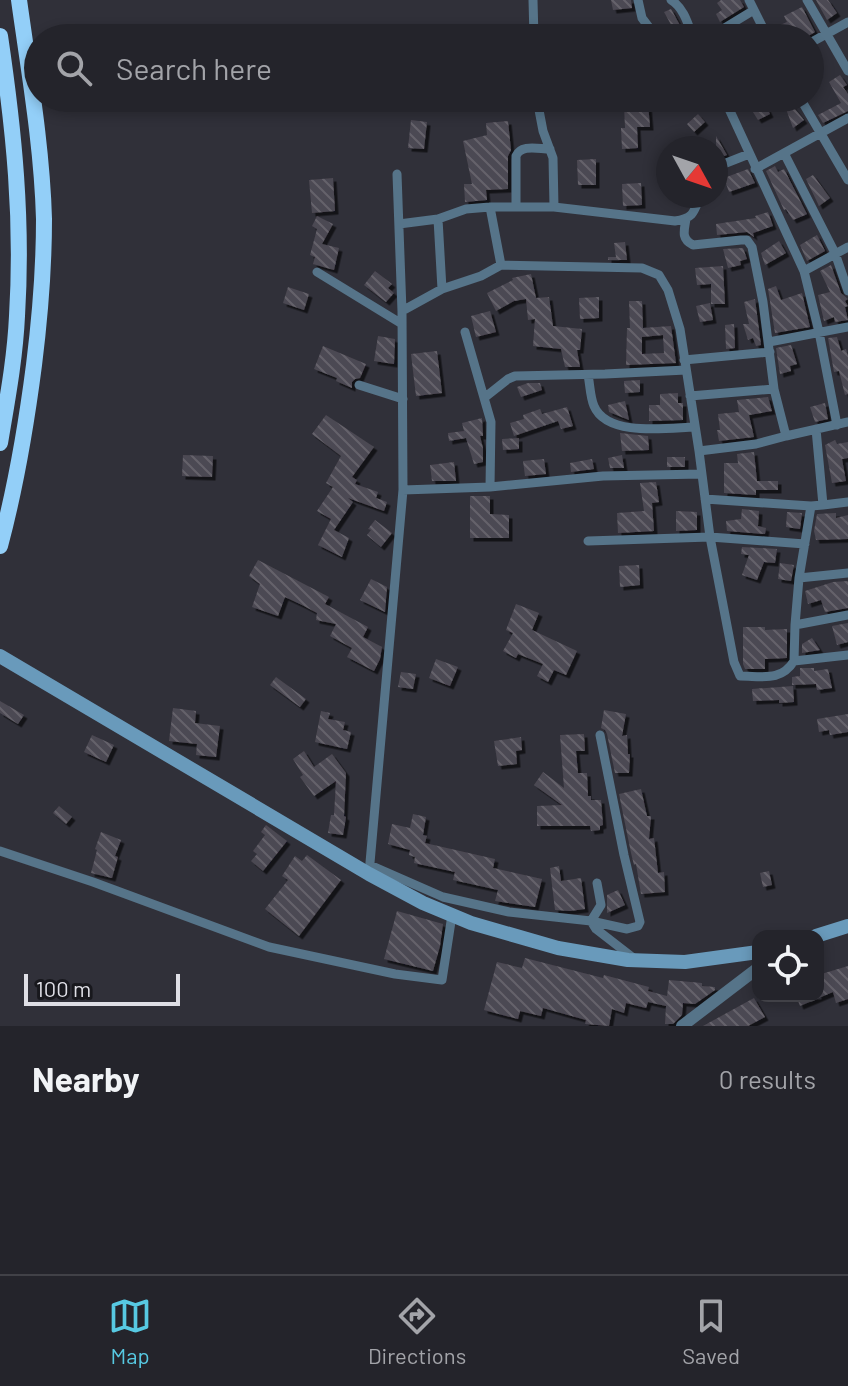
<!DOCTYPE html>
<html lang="en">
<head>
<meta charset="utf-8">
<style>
	:root { --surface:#24242b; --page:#303037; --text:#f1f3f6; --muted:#a3a4a9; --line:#414147; --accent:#57c9e2 }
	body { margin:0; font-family:Barlow,sans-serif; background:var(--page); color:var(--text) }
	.controls { position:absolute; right:24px; bottom:24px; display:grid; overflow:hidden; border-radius:16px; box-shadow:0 4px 12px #0003 }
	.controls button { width:72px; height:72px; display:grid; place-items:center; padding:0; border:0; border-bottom:2px solid var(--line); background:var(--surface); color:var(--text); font:40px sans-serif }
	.compass { position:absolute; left:656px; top:136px; width:72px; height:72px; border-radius:50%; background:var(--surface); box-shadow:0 4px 12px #0003; rotate:130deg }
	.scale { position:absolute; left:24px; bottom:20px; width:156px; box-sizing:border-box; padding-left:8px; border:4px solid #dfdfe6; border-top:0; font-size:22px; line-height:28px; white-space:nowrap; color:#dfdfe6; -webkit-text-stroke:6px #18181d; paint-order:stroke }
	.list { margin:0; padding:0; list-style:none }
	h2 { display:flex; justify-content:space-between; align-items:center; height:104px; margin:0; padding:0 32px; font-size:34px }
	h2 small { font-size:26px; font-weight:400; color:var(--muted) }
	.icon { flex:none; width:44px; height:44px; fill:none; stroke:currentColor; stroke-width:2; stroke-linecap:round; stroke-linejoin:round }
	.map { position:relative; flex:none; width:848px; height:1026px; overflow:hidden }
	.search { position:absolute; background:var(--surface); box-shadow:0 4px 12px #0003; left:24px; right:24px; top:24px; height:88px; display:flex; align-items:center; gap:20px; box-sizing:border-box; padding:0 28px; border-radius:44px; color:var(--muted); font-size:30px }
	.sheet { height:248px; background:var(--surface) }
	nav { display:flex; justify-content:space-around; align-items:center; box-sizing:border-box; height:112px; border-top:2px solid var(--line); background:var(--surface); font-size:22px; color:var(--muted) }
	nav a { display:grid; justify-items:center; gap:4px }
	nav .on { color:var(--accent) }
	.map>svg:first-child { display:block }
	.building { fill:url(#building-back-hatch); fill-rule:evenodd; filter:url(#shadow) }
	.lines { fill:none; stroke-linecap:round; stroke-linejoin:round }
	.minor { stroke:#567489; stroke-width:9 }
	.tertiary { stroke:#567489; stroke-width:12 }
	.secondary { stroke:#699abb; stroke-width:14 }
	.motorway { stroke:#93cff8; stroke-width:16 }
</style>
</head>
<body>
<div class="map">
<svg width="848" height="1026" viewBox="0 0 848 1026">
	<defs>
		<pattern id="building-back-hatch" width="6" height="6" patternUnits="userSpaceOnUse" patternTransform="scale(2)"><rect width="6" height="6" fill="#4c4852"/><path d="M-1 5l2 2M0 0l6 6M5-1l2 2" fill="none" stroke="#65626b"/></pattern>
		<filter id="shadow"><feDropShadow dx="3.5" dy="3.5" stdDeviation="0" flood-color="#0009"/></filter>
	</defs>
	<rect width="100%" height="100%" fill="#303039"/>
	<path class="building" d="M611,0h20l1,8 -19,2z
		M721,0h19l4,7 -24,15 -4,-8 6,-4 -5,-7z
		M816,0h12l9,13 -10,7z
		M802,7l13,25 -10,6h-27l-5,-10 14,-6 -3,-6z
		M671,9l10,18 -7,3 -10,-18z
		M621,25v13h-25l-1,-12z
		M840,75l7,10 -4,2 5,7v17l-25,12 -5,-8 23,-12 -12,-21z
		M744,98h18l8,16 -12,6z
		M782,98h4l18,22 -11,8z
		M648,103l2,24h-13l1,21 -16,1 -1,-21h4l-1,-23z
		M698,114l7,8 -11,10 -7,-8z
		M411,120l16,2 -3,27 -16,-1z
		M508,121l3,29 -3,6v33l-22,1 1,10 -22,2 -1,-18h8l-9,-43 24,-6 -1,-12z
		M716,136l11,19 -11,4z
		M596,159v26h-18l-1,-25z
		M775,166l3,6 6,-3 23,45 -2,1 -12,5 -7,-11 -2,1 -18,-39z
		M748,169l7,14 -26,9 -5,-14z
		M813,175l17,23 -11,8 -13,-27z
		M333,178l2,33 -23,2 -3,-33z
		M641,183l1,22 -19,1 -1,-22z
		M768,212l5,14 -20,7 1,4 -7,-5 -30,3 -1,-11 40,-6 -1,-2z
		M317,216l16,8 -11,20 17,4 -5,22 -21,-6 2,-7 -5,-2 7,-26 -5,-3z
		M817,235l8,16 -18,10 -7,-16z
		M779,241l7,12 -21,12 -4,-12z
		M625,242l2,18h-19v-3h8l-2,-14z
		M743,248l4,11 -7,2 1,4 -13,3 -5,-19z
		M831,265l10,28 7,6 -3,2 3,5 -3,1 3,13 -13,2 -1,-5 -10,4 -6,-26 12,-3 -10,-21z
		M723,266l2,38h-14v-20l-14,1 -2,-17z
		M375,271l17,13 -4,4 6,5 -8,9 -22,-17z
		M531,274l5,24 13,-1 4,29 29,3 -2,21h-3l3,17h-15l-4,-18 -28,-3 2,-27 -7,1 -2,-21 -12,2 -18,10 -9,-18 26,-13 -1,-2z
		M776,286l5,14 21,-7 8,34 -35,6 -7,-44z
		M288,287l21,7 -5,16 -21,-7z
		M599,297v21l-19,1 -1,-21z
		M755,299l6,46 -5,1 -3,-8 -5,2 -5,-16h6l-5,-22z
		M629,301h13l1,27 28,-2 5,37 -50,2 1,-37h3zM663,335l1,18 -22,1v-17z
		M710,303l3,17 -13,2 -4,-16z
		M490,311l6,21 -20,5 -5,-21z
		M734,324l1,24 -9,1 -1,-24z
		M378,336l17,3 -1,25 -20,-3z
		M837,337l4,14 5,-2 2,7v38l-3,1 -6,-24 -5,1 -6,-34z
		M791,345l6,19 -7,2 1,5 -11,3 -4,-26z
		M323,346l43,18 -6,14 -5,1 -3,3v6l-16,-7 1,-3 -23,-9z
		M437,351l5,42 -26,3 -5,-42z
		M640,380v12l-15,1 -1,-12z
		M528,383h12l2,7 -21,7 -4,-10z
		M678,393v10h5v17l-34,1v-16h11v-11z
		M768,397l4,14 -23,4 5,22 -35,4 -2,-11h3l-2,-16 21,-2 -2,-12z
		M625,401l4,19 -20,-8 -1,-7z
		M825,403l3,16 -13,3 -5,-15z
		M567,407l6,19 -12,3 -3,-8 -44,15 -4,-13 14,-4 -1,-4 17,-6 2,5z
		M326,415l48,32 -22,30 5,3 -2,4 23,8 -2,6 11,4 -3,9 -36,-13 5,4 -19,28 15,8 -7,19 -24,-12 13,-26 -14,-8 16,-24 -7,-4 15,-27 -29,-22z
		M482,418l1,18h-3l3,12v14l-9,2 -8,-26 -17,3 -1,-8 16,-2 -2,-8z
		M620,433l28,3 1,14 -27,1z
		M519,438v11l-16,1 -1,-11z
		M835,440l2,4 11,-2v16l-6,1 4,22 -14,2 -7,-38z
		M754,452l3,29h21v9h-22v5l-32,-2v-30h14l-1,-9z
		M183,455l30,1 -1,21 -30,-1z
		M622,455l2,13h-14l-2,-10z
		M667,457h18v10h-18z
		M544,459l2,15 -21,2 -2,-15z
		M592,459l2,10 -23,3 -1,-9z
		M454,462l2,19h-24l-2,-16z
		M656,482l3,20 -7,1 2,28 -36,2 -1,-20 27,-2 -4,-28z
		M470,496h20v18l19,1v23h-39z
		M742,509l17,2 -1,15 8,2 -1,6 -38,-3 -1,-10 15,-2z
		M676,511l21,1v18l-21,1z
		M787,512l15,1 -2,16 -14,-2z
		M836,513v5l12,-3v24l-32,1 -2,-9 3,-17z
		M375,520l17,13 -11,14 -14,-12 4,-5 -3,-1z
		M742,547l35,2 -2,14 -11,-1 -7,18 -15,-5 7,-20 -8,-1z
		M258,560l71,37 -4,7 43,23 -5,10 19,10 -2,12 -6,12 -27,-14 5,-9 -22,-12 6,-12 -20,-4 1,-7 -13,-7 -19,-9 -7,19 -26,-9 8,-23 -11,-8z
		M780,563l14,2 -3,16 -13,-2z
		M639,565l1,20 -20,2 -1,-21z
		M371,579l16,8 -2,25 -25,-12z
		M848,581v27l-23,4 -4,-12 -13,4 -3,-13 28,-9z
		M516,604l23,9 -7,17 45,21 -11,24 -12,-5 -6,12 -11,-6 6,-12 -25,-10 -2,4 -13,-7 10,-18 -7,-3z
		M848,623v19l-11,3 -5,-19z
		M743,627h22v3l22,-1v29l-22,1v10h-20l-2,-5z
		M812,638l8,12 -18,3v-9z
		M436,659l22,8 -8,19 -21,-8z
		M800,668h14v3l14,-2 4,19 -15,2 -1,-6 -24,1v-8l8,-1z
		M401,672l15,2 -3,15 -15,-2z
		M276,677l30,22 -6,8 -30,-22z
		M793,686l1,16 -15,1v-3l-26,1 -1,-12z
		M0,701l24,14 -6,9 -18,-11z
		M173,708l23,3 -1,12 25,3 -4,31 -20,-2 1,-11 -28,-3z
		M604,710l22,4 -4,22 5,-1 1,19h2l-1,19h-14l-8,-39 -2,-4 -4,-2z
		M321,711l9,2 -2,6 17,3 -2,8 8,2 -4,17 -32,-7z
		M848,714v18l-18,3 -1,-5 -10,2 -2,-13z
		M584,734l1,17h-9l2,22h9l1,23h3v4h10l2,25 -3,1v4l-9,1 -1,-5h-53v-20l25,-1 -28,-20 9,-13 21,16 -4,-53z
		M92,735l22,10 -8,17 -22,-10z
		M521,737l1,13 -6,1 1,13 -19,2 -4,-25z
		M304,751l10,16 18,-13 14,19 -2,43 2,1 -3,18 -15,-2 3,-18h3l2,-34 -22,15 -14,-19 3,-2 -10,-16z
		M641,789l6,27h4l-2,23 5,-1 4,35 6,-1 1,20 -24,2 -5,-30 -2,1 -3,-12 -12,-59z
		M59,806l13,11 -6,7 -13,-11z
		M413,814l13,3 -3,18 4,1 -2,7 70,16 -2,9 49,11 -7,28 -40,-6 3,-11 -45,-10 2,-8 -41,-9 1,-6 -6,-2 1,-5 -22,-6 4,-20 18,4z
		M266,825l21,16 -24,30 -12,-10 6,-7 -4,-3 12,-16 -4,-3z
		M101,832l20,8 -6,16 3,1 -6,21 -21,-5 6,-23 -2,-1z
		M307,855l34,25 -42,56 -34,-27 23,-29 -6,-4 13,-20 7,5z
		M559,866l2,15 20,-3 4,31 -15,2 -15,-1 -5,-42z
		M769,871l3,14 -9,2 -3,-14z
		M618,890l7,15 -18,8v-18z
		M397,911l46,13 -3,22 -7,25 -49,-12z
		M525,958l78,20 1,-3 45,12 -1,4 19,5 2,-16 33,3v3l13,1v3l-20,14 -12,-1 -1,12 -9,9h-8l1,-18 -18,-4 -2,6 -20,-5 -2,10 -12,-4 -3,17 -24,-2 1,-4 -43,-12 -2,8 -21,-5 -2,8 -34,-9 13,-48 25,6z
		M848,966v33l-12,4 -3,-11 -33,14 -4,-10h22v-21z
		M754,998l11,19 -17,9h-45z"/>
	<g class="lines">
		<path class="minor" d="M533,0l1,38
			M638,0l4,18 15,20
			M671,0c13,8 17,24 22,38
			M749,0l19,38
			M807,0l41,71
			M708,38l46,-28
			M810,43l38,-21
			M545,98l-6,12 4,21 10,27 1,49
			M670,98l13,2 19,-2
			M724,98l80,173 15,61 18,93
			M800,98l48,82
			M784,153l51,100 13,38
			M716,167l33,-13
			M755,169l93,-51
			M490,207l11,58
			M516,207v-51c5,-12 22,-7 34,-7
			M438,219l4,70
			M686,219c-2,12 -5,20 7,26l48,-5h6l5,7 11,55 11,87 12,47 62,-14
			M399,224l39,-5 28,-10 24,-2h64l121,14c19,-3 19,-9 25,-25
			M804,271l44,-24
			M317,272l85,52
			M402,311l40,-22 39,-13 20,-11 141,3 17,7 9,15 12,39 19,122 11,86 24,125 6,14c22,0 41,6 54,-15
			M465,332l26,90 -1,65
			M769,342l79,-15
			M684,360l86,-8
			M588,375c2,9 2,22 6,31 13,31 73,22 100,21
			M359,385l44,14
			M690,396l84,-7
			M484,398l24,-19 7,-3 90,-2 81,-4
			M816,429l7,76 -12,1 -12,72 -4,47 -1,36 54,-6
			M699,451l57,-7 30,-8
			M403,490l87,-3 113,-11 98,-2
			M705,499l106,7
			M823,505l25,-3
			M588,541l122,-4 95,7
			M799,578l49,-5
			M795,625l53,-10
			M0,851l93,31 176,65 126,27 47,6 10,-65
			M370,865l73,32 66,15 82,9 36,8 11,-3 2,-4 -16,-67 -24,-120
			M369,874l34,-384 -1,-179 -5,-137
			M597,883l4,22 -10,16 5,8 40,31"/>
		<path class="tertiary" d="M682,1026l76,-58"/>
		<path class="secondary" d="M0,656l369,218 54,29 48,20 87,25 70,12 57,2 73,-10
			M816,936l32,-10"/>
		<path class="motorway" d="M0,36c14,95 23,183 17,280 -2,43 -10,85 -17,127
			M0,546c16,-60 26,-119 34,-181 6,-48 10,-97 10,-146 -2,-73 -15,-147 -25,-219"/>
	</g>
</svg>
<div class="controls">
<button><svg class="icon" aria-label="locate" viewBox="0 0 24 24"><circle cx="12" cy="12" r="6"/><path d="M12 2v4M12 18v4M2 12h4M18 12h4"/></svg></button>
</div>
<svg class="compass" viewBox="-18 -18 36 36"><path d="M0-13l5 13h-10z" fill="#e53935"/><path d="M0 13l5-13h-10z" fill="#a3a4a9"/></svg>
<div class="scale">100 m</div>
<div class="search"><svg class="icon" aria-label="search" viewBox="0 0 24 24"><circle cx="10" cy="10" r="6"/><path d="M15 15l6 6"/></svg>Search here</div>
</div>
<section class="sheet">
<h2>Nearby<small>0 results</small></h2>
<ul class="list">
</ul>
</section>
<nav>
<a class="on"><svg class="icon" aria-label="map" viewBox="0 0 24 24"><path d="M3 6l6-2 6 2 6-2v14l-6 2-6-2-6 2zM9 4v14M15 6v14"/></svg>Map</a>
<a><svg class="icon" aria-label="directions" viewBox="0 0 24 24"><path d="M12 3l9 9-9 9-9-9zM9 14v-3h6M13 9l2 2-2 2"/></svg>Directions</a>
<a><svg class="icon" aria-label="saved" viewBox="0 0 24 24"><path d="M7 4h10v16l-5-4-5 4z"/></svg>Saved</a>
</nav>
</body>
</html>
